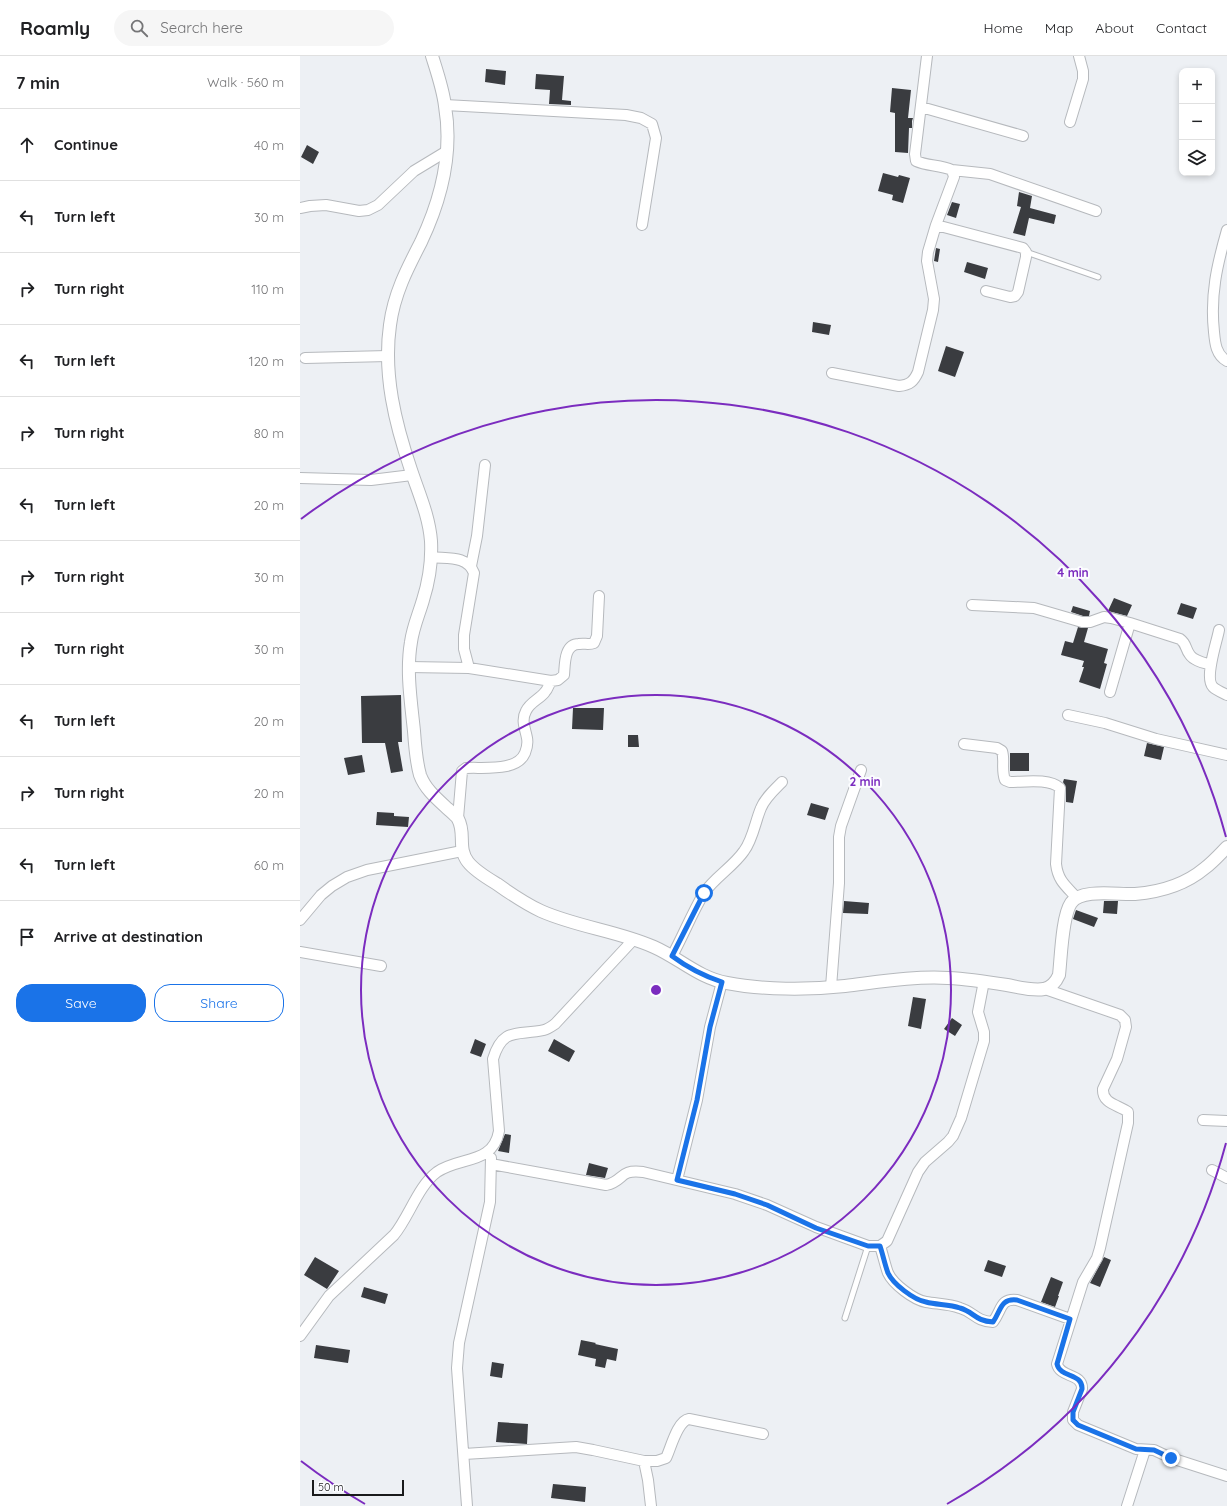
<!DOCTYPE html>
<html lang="en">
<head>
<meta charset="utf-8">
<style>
	:root { --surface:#fff; --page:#f6f6f6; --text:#202124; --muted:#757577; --line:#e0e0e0; --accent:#1a73e8 }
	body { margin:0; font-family:Quicksand,sans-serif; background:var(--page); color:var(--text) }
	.controls { position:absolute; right:12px; top:12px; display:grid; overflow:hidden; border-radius:8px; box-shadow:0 2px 6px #0003 }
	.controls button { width:36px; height:36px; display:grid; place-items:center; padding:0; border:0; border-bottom:1px solid var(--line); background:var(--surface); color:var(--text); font:20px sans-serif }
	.scale { position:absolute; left:12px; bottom:10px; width:92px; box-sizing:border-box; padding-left:4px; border:2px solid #191a1b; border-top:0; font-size:11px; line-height:14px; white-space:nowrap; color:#191a1b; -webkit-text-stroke:3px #fcfdff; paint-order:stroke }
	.stop { position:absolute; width:12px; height:12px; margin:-9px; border:3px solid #1a73e8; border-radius:50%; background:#fff }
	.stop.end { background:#1a73e8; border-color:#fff; box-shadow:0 1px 4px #0008 }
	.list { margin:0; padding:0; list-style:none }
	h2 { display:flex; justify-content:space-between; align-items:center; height:52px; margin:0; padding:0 16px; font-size:17px }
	h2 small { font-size:13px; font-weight:400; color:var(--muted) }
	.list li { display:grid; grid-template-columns:26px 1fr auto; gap:12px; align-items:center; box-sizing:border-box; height:72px; padding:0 16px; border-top:1px solid var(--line) }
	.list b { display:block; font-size:15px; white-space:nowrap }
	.list em { font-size:13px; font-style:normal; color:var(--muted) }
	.actions { display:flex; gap:8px; padding:12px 16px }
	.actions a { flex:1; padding:9px 0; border:1px solid var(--accent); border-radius:16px; text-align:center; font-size:14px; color:var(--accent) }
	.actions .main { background:var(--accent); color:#fff }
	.icon { flex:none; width:22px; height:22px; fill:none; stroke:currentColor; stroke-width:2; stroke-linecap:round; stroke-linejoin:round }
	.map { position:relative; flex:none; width:927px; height:1450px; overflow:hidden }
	header { display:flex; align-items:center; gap:24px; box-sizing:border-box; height:56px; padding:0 20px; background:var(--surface); border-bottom:1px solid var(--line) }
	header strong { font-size:19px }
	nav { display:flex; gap:22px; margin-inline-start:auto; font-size:14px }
	.search { width:280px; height:36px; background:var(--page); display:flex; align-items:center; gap:10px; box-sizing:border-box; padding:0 14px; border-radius:22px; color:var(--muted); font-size:15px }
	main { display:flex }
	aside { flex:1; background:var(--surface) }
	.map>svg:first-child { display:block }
	.building { fill:#3a3c40 }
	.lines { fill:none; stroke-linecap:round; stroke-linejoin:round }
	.service-casing { stroke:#b6b9bd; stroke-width:7 }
	.minor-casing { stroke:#b6b9bd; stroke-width:12 }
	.tertiary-casing { stroke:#b6b9bd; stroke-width:14 }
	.service { stroke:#fff; stroke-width:5 }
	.minor { stroke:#fff; stroke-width:10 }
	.tertiary { stroke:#fff; stroke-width:12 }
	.route { stroke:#1a73e8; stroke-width:5 }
	.ring { fill:none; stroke:#7b2cbf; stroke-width:2 }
	.centre { fill:#7b2cbf; stroke:#fcfdff; stroke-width:2 }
	.ring-label { font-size:12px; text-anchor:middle; font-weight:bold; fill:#7b2cbf; stroke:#fcfdff; stroke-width:4; stroke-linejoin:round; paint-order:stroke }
</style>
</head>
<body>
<header>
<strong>Roamly</strong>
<div class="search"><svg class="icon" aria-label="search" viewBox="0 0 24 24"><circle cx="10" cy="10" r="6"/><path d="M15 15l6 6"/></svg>Search here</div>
<nav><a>Home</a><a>Map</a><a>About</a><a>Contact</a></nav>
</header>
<main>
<aside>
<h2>7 min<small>Walk · 560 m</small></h2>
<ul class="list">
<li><svg class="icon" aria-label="ahead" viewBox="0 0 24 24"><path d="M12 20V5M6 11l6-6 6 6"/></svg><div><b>Continue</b></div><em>40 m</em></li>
<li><svg class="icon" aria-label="left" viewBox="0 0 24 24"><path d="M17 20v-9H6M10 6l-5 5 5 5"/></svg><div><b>Turn left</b></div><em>30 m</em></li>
<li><svg class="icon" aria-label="right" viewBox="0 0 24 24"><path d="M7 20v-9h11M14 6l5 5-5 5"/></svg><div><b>Turn right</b></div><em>110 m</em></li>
<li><svg class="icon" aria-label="left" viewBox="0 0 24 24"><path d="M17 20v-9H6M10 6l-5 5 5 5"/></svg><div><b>Turn left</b></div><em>120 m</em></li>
<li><svg class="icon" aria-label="right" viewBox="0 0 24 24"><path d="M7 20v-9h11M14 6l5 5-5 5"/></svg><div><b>Turn right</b></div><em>80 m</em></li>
<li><svg class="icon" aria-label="left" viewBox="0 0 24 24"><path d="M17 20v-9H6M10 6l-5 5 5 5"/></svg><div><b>Turn left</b></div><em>20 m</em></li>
<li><svg class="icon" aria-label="right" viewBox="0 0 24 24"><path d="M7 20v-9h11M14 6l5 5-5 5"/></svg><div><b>Turn right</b></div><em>30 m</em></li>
<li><svg class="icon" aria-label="right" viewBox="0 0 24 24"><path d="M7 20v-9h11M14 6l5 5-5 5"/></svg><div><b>Turn right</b></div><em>30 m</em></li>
<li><svg class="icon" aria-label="left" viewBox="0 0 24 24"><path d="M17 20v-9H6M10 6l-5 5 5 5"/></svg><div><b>Turn left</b></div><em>20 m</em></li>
<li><svg class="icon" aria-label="right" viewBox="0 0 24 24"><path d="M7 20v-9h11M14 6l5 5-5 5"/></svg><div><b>Turn right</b></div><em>20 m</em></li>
<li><svg class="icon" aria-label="left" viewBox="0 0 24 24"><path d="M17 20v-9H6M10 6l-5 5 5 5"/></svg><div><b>Turn left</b></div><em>60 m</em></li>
<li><svg class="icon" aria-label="arrive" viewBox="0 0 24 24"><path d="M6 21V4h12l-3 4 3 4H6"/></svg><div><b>Arrive at destination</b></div></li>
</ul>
<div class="actions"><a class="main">Save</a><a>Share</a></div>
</aside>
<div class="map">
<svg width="927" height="1450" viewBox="0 0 927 1450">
	<rect width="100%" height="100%" fill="#edf0f4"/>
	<path class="building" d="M186,13l20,2 -1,14 -20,-3z
		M236,18l28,2 -2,24 9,1v4l-22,-1 1,-14 -15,-1z
		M592,32l19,2 -3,28h5l-1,3v7h-3l-1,25 -13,-1v-39l-5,-1z
		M7,89l12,7 -6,12 -12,-7z
		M583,117l15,4 1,-2 11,3 -7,25 -11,-3 1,-5 -15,-4z
		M719,136l13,4 -2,12 26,7 -2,9 -25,-6 -4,18 -12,-3 8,-26 -4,-1z
		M652,146l8,2 -4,14 -9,-3z
		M636,192l4,1 -2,13 -4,-1z
		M667,206l21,6 -3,11 -21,-7z
		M513,266l18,3 -2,10 -17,-3z
		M646,290l18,6 -9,25 -17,-6z
		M814,542l18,7 -5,11 -19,-5z
		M881,547l16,5 -4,11 -16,-5z
		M773,550l17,5 -1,5h-6l-12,-4z
		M778,571l10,1 -4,14 24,7 -4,14 3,1 -7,25 -21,-7 5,-15h-2l2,-6 -23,-6 4,-14 8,2z
		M101,639l1,47h-4l5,29 -12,2 -6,-30h-23l-1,-47z
		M273,652h31l-1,22 -31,-1z
		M328,679h10l1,12h-11z
		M847,687l17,4 -3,13 -17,-4z
		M710,697h19v18h-19z
		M62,699l3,17 -17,3 -4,-17z
		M764,723l13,2 -4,22 -7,-1v-14l-3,-6z
		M511,747l18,5 -4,12 -18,-5z
		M77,756l17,1v3l15,1 -1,10 -32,-2z
		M544,845l25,2 -1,11 -25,-1z
		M804,845h14l-1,13 -14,-1z
		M776,854l22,8 -4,9 -21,-8z
		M613,941l13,2 -5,30 -13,-3z
		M652,962l10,7 -7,11 -11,-7z
		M175,983l11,5 -5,13 -11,-4z
		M254,983l21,12 -6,11 -21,-11z
		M205,1078l6,1 -2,18 -11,-2z
		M289,1107l19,5 -3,10 -19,-3z
		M15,1201l24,14 -12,18 -23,-14z
		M804,1201l7,3 -11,27 -10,-4z
		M688,1204l18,6 -4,11 -18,-6z
		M751,1221l12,5 -5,14h1l-4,11 -14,-5z
		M64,1231l24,7 -3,10 -24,-7z
		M281,1284l15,3 -1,1 23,5 -2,12 -9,-2 -2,9 -10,-2 1,-7 -18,-4z
		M16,1289l34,5 -2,13 -34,-5z
		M192,1306l12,2 -2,14 -12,-2z
		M198,1366l30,2 -1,20 -31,-2z
		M253,1428l33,3 -1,15 -34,-4z"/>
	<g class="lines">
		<defs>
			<path id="service" d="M726,196l72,25
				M545,1262l23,-72"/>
			<path id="minor" d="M145,49l181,10 15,3 11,6 4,14 -14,87
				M621,51l102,29
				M770,66l13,-43v-8l-4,-15
				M652,114l38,4 106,37
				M0,152l10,-2 16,-1 33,6 9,-1 10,-5 36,-34 33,-20
				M636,169l87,23 3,4v5l-8,35 -3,4 -5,1 -24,-6
				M927,174c-10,35 -17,65 -13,102 1,11 2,23 13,29
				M5,302l83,-2
				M532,317l67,13c11,-1 15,-5 19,-14l15,-62 1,-11 -7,-38 1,-9 8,-27 18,-48 -2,-7c-12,-5 -25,-4 -36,-9l-1,-7 12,-98
				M0,422l71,2 41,-5
				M131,501c16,2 36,-2 43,16l-10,62v14l5,19
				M171,510l6,-30 8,-71
				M672,549l62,3 48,14h8l14,-5 7,1 19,5 50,16c7,5 5,10 10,16 4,6 15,8 21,10
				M919,574c-2,12 -15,48 -6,57 3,3 10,6 14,8
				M109,611l60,1 82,13 7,-1 6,-5c1,-11 0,-31 15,-31 5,-1 10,1 15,-1l3,-7 2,-40
				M810,636l20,-69
				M768,659l37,8 51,16 71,16
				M664,688l33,4 5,3c3,9 -1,19 3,29l5,2c14,0 39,-4 50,6l-4,76c2,17 10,22 21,34
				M158,762l4,-47 4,-3c18,-1 51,4 59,-15 2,-5 3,-10 2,-15 -2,-10 -6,-18 -1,-27 4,-9 14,-12 19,-19 3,-3 4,-8 6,-11
				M0,864l21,-25 11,-9 15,-9 20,-7 95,-19
				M0,896l81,14
				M372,900c11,-20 20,-43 32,-63 11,-16 29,-26 40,-42 9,-12 11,-29 17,-43 4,-10 13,-18 21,-26
				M531,931l8,-104v-46l2,-11 20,-56
				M745,933l75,26 5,5 1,7 -9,32 -14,30c-1,15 16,16 25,23v11l-28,125 -3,10 -14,24 -26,82c3,14 26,9 25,25l-9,23v8l5,5 58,24 18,1 17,8 56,18
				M903,1064l24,1
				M191,1108l115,21c19,-4 12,-16 37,-13l92,22 32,11 49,22 52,19h12l7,-5 31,-69 7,-10 23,-20 5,-6 8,-18 23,-77v-9l-6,-20 6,-31
				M912,1114l15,8
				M377,1124l20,-80 13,-73 12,-45
				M580,1190c3,9 5,19 8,27 5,11 26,27 38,29 11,2 23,2 34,6 14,4 15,13 33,14 9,-12 7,-24 24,-22l53,19
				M0,1280l29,-40 65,-61c15,-18 24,-49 43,-63 23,-16 56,-7 62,-41l-6,-72c10,-33 25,-23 51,-29 4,-1 8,-4 11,-6l79,-85
				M164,1398l112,-7 17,3 51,11h13l9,-3c5,-10 11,-37 23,-39l74,15
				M344,1405l4,19 3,26
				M167,1450l-10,-138 2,-25 31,-141 1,-44
				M827,1450l18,-56"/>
			<path id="tertiary" d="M132,0c5,16 11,33 13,50 8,47 -4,94 -24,136 -14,27 -27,52 -31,83 -7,49 5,98 21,145 8,24 18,46 20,71 1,19 -2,40 -8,59 -4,14 -10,27 -12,42 -5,29 0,60 3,89 1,14 2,30 6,44 5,14 17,24 28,34 2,2 9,8 10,10 8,14 -1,29 10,43 7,9 19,16 29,22 14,10 29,20 44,27 36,16 77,20 113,36 25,11 45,31 73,36 36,7 81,7 118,3 34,-4 69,-10 103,-8 20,1 40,4 59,7 11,2 25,6 37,4 8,-2 12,-7 15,-14 2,-17 3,-59 12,-72 10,-15 48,-8 64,-9 25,-2 51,-10 70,-26 8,-6 15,-14 22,-21"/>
		</defs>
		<use href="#service" class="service-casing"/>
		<use href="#minor" class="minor-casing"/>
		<use href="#tertiary" class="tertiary-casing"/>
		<use href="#service" class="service"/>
		<use href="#minor" class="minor"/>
		<use href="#tertiary" class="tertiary"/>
	</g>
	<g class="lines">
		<path class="route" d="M404,837l-32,63c16,12 32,20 50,26l-12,45 -13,73 -20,80 58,14 32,11 49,23 52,18h12c3,9 5,19 8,27 5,11 26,27 38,29 11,3 23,2 34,6 14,4 15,13 33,14 8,-11 7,-24 24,-22l53,19 -13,45c3,14 26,9 25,25l-9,23v8l5,5 58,24 18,1 17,8"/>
	</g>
	<g class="ring">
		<circle cx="356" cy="934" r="295"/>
		<path d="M926 1087A590 590 0 0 1 647 1448M65 1448A590 590 0 0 1 1 1405M1 463A590 590 0 0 1 926 781"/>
	</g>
	<circle cx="356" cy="934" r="6" class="centre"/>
	<g class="ring-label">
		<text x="773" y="521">4 min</text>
		<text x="565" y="730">2 min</text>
	</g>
</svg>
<div class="controls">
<button>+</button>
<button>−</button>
<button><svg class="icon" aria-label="layers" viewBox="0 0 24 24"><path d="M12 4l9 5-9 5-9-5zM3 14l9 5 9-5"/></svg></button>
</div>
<div class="scale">50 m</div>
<div class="stop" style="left:404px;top:837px"></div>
<div class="stop end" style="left:871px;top:1402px"></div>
</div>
</main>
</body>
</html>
